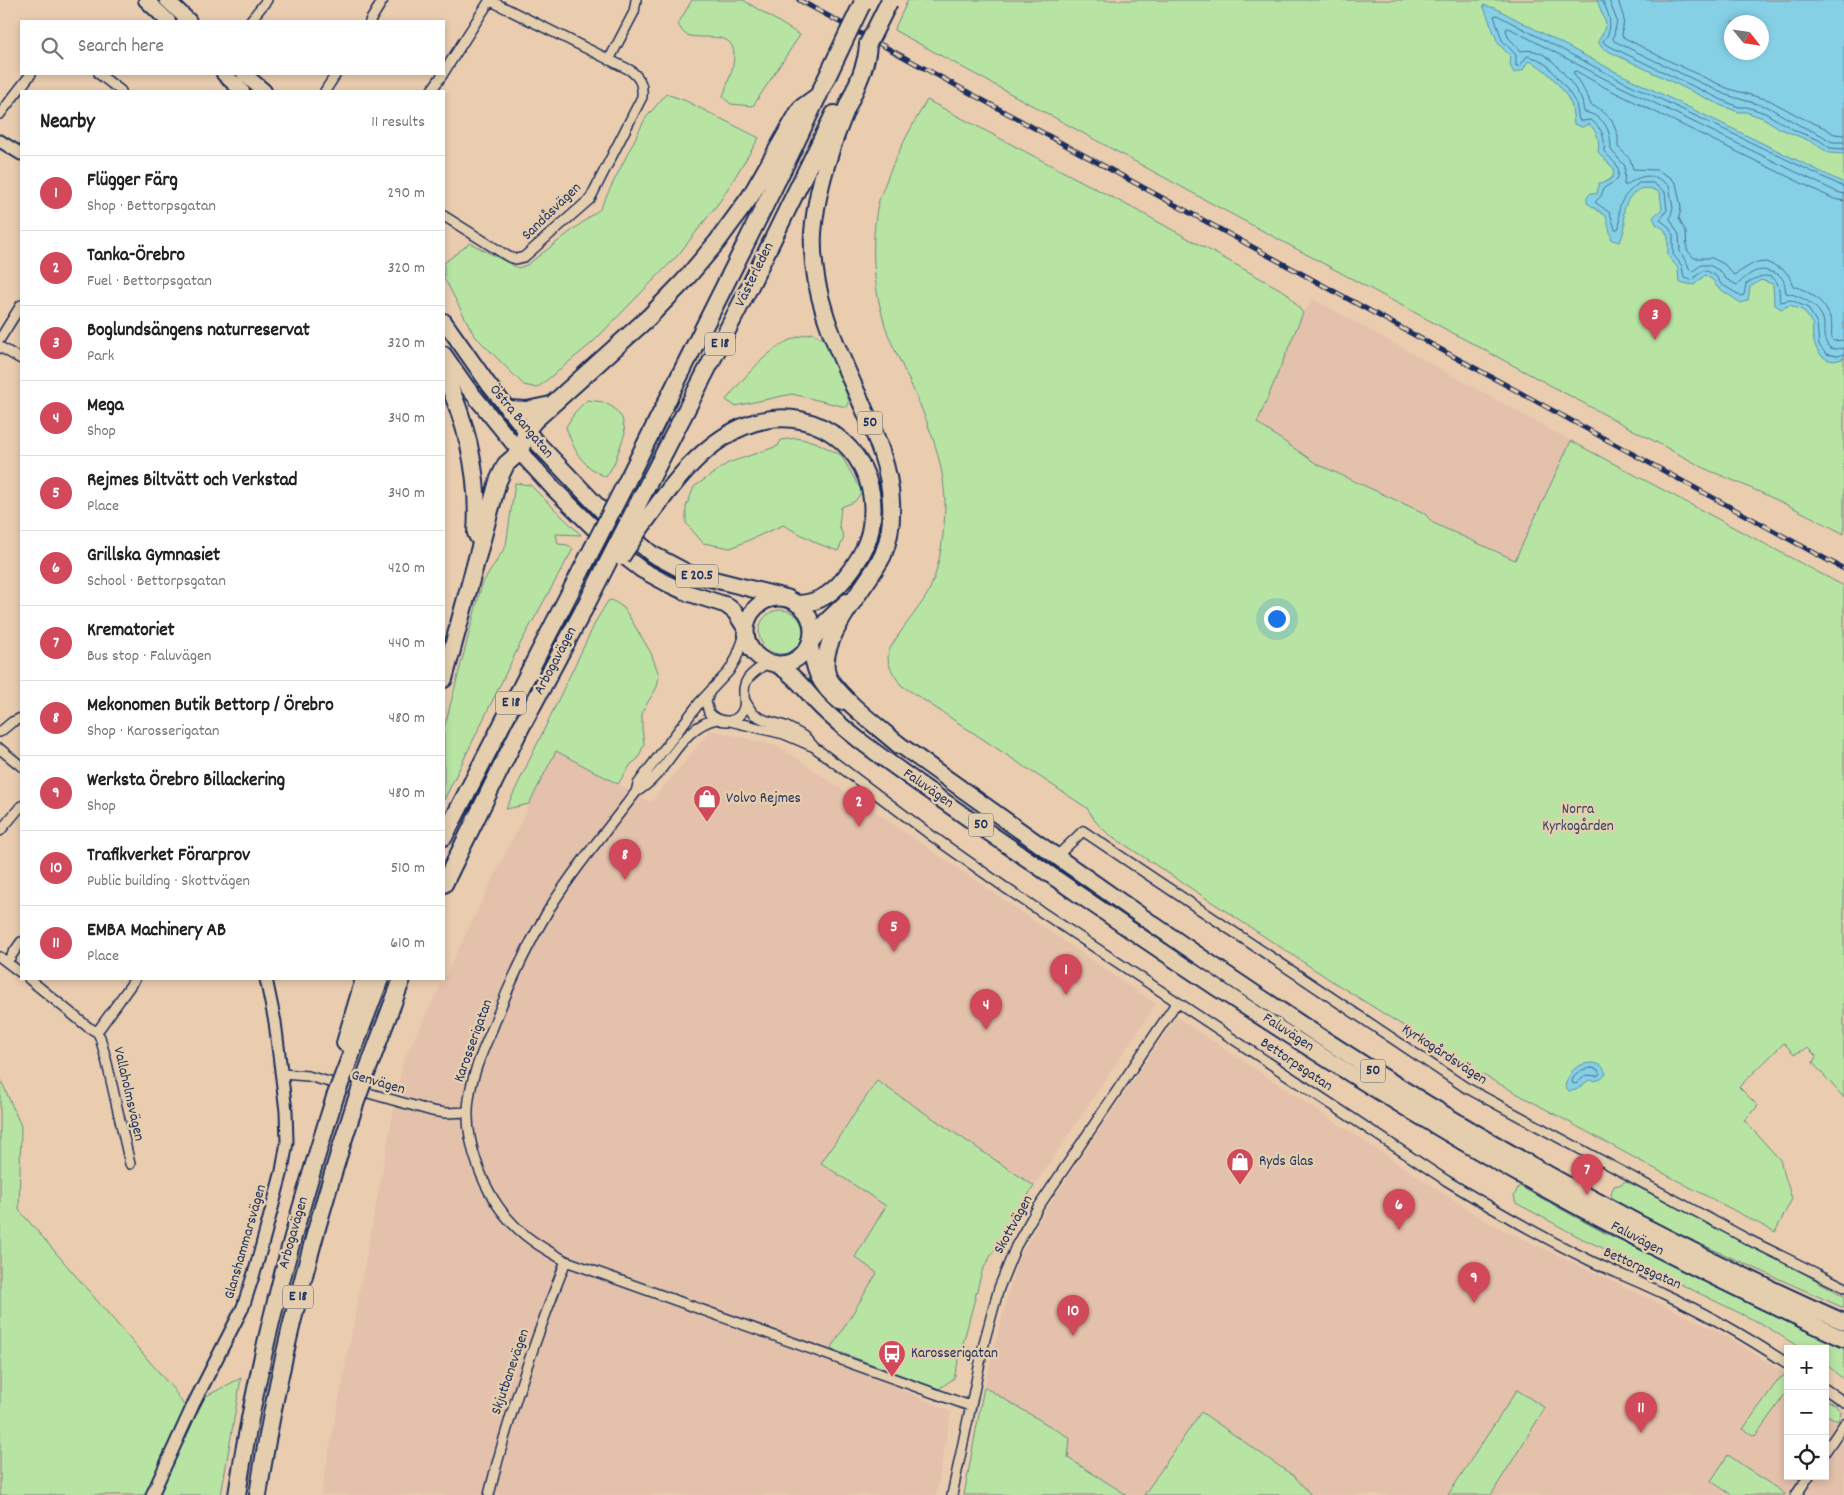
<!DOCTYPE html>
<html lang="en">
<head>
<meta charset="utf-8">
<style>
	:root { --surface:#fff; --page:#f6f6f6; --text:#222; --muted:#767676; --line:#e0e0e0; --accent:#d1495b }
	body { margin:0; font-family:Dekko,sans-serif; background:var(--page); color:var(--text) }
	.controls { position:absolute; right:15px; bottom:15px; display:grid; overflow:hidden; border-radius:0px; box-shadow:0 2px 8px #0003 }
	.controls button { width:45px; height:45px; display:grid; place-items:center; padding:0; border:0; border-bottom:1px solid var(--line); background:var(--surface); color:var(--text); font:25px sans-serif }
	.compass { position:absolute; left:1724px; top:15px; width:45px; height:45px; border-radius:50%; background:var(--surface); box-shadow:0 2px 8px #0003; rotate:120deg }
	.you { position:absolute; left:1276px; top:618px; width:18px; height:18px; margin:-12px; border:4px solid #fff; border-radius:50%; background:#1a73e8; box-shadow:0 0 0 8px #1a73e833 }
	.badge { display:grid; place-items:center; width:32px; height:32px; border-radius:50%; background:var(--accent); color:#fff; font-size:16px; font-weight:700 }
	.pin { position:absolute; translate:-50% -41px; filter:drop-shadow(0 1px 2px #0008) }
	.pin::after { content:''; position:absolute; top:26px; width:18px; height:15px; background:inherit; clip-path:polygon(0 0,100% 0,50% 100%) }
	.list { margin:0; padding:0; list-style:none }
	h2 { display:flex; justify-content:space-between; align-items:center; height:65px; margin:0; padding:0 20px; font-size:21px }
	h2 small { font-size:16px; font-weight:400; color:var(--muted) }
	.list li { display:grid; grid-template-columns:32px 1fr auto; gap:15px; align-items:center; box-sizing:border-box; height:75px; padding:0 20px; border-top:1px solid var(--line) }
	.list b { display:block; font-size:19px; white-space:nowrap }
	.list p { margin:0; font-size:16px; white-space:nowrap; color:var(--muted) }
	.list em { font-size:16px; font-style:normal; color:var(--muted) }
	.icon { flex:none; width:28px; height:28px; fill:none; stroke:currentColor; stroke-width:2; stroke-linecap:round; stroke-linejoin:round }
	.map { position:relative; flex:none; width:1844px; height:1495px; overflow:hidden }
	.search { position:absolute; background:var(--surface); box-shadow:0 2px 8px #0003; left:20px; top:20px; width:425px; height:55px; display:flex; align-items:center; gap:12px; box-sizing:border-box; padding:0 18px; border-radius:0px; color:var(--muted); font-size:19px }
	.panel { position:absolute; background:var(--surface); box-shadow:0 2px 8px #0003; left:20px; top:90px; width:425px; height:890px; border-radius:0px }
	.map>svg:first-child { display:block }
	.built { fill:#e3c1ab }
	.green { fill:#b7e4a2; stroke:#698a80; fill-rule:evenodd }
	.water { fill:#86d0e6; stroke:#5b90b0; fill-rule:evenodd }
	.lines { fill:none; stroke-linecap:round; stroke-linejoin:round }
	.shore { stroke:#466f94; stroke-width:1 }
	.minor-casing { stroke:#1b2f5e; stroke-width:12 }
	.tertiary-casing { stroke:#1b2f5e; stroke-width:15 }
	.primary-casing { stroke:#1b2f5e; stroke-width:18 }
	.trunk-casing { stroke:#1b2f5e; stroke-width:19 }
	.motorway-casing { stroke:#1b2f5e; stroke-width:20 }
	.minor { stroke:#e5ceae; stroke-width:9 }
	.tertiary { stroke:#e5ceae; stroke-width:11 }
	.primary { stroke:#e5ceae; stroke-width:14 }
	.trunk { stroke:#e5ceae; stroke-width:15 }
	.motorway { stroke:#e5ceae; stroke-width:16 }
	.rail-casing { stroke:#1b2f5e; stroke-width:5 }
	.rail { stroke:#e5ceae; stroke-width:3; stroke-dasharray:9; stroke-linecap:butt }
	.motorway-bridge-casing { stroke:#1b2f5e; stroke-width:20; stroke-linecap:butt }
	.motorway-bridge { stroke:#e5ceae; stroke-width:16 }
	.labels { text-anchor:middle; dominant-baseline:central; stroke-width:5; stroke-linejoin:round; paint-order:stroke }
	.shield { fill:#e5ceae; stroke:#585f76; stroke-width:1 }
	.shield-label { font-size:14px; font-weight:bold; fill:#1b2f5e }
	.street-label { font-size:15px; fill:#1b2f5e; stroke:#e5ceae }
	.poi-label { font-size:15px; fill:#1b2f5e; stroke:#e5ceae; text-anchor:start }
	.park-label { font-size:15px; fill:#2b4165; stroke:#e5ceae }
</style>
</head>
<body>
<div class="map">
<svg width="1844" height="1495" viewBox="0 0 1844 1495">
	<rect width="100%" height="100%" fill="#eaccaf"/>
	<filter id="ink" filterUnits="userSpaceOnUse"><feTurbulence type="fractalNoise" baseFrequency=".02" numOctaves="2"/><feDisplacementMap in="SourceGraphic" scale="10" xChannelSelector="R" yChannelSelector="G"/><feConvolveMatrix kernelMatrix="1 2 1 2 8 2 1 2 1" color-interpolation-filters="sRGB"/></filter>
	<g filter="url(#ink)">
		<path class="built" d="M1313,299l258,142 -55,119 -83,-37 -9,-10 -107,-49 -61,-41 47,-110z
			M711,730l69,17 376,257 -122,182 -157,-105 -56,82 66,43 -32,51 22,16 -50,83 124,56 -15,83h-615l82,-433 153,-311 95,51z
			M1176,1017l311,205 228,108 73,45v101h37v-77l17,11 2,1v84h-353l53,-86 -27,-19 -69,105h-137l-16,-18 -94,-65 -57,83h-17l-59,-37 -84,-71 32,-123 29,-53z"/>
		<path class="green" d="M692,0h51l57,35 -47,71 -22,-2 -8,-7c4,-13 11,-29 11,-42 0,-27 -35,-13 -49,-21 -3,-2 -5,-7 -7,-10z
			M908,0h936v534c-44,-24 -89,-45 -136,-64l-486,-261 -328,-179zM1732,22h30v30h-30z
			M666,94l18,6 75,38 -39,63 -41,53 -87,89 -55,45 -13,-3 -50,-50 -27,-52 -3,-3v-17l26,-20 48,25 9,-3 73,-56 45,-90z
			M927,100l215,113 145,80 16,20 -46,110 60,41 107,49 9,10 82,37 56,-119 273,145v512l-31,-35 3,-7 -8,-8 -14,6 -10,-11 -45,44 19,19 -14,14 36,40 12,39 -17,33 -131,-69 -170,-93 -139,-87 -228,-150 -12,-12 -8,-13 -186,-123c-6,-9 -14,-19 -13,-30 1,-12 34,-49 41,-64 11,-23 16,-62 16,-88 -1,-44 -18,-83 -36,-123 -9,-20 -21,-41 -26,-62 -10,-35 -12,-73 -6,-109 1,-8 5,-17 8,-25 11,-29 26,-57 42,-84z
			M812,333l14,7 23,61 -3,6 -54,-13 -57,12 -9,-6c17,-21 39,-48 64,-60 6,-3 15,-5 22,-7z
			M587,400l16,2 11,6 8,10 2,9 1,6 -11,31 -8,13c-24,-11 -31,-24 -40,-50l9,-15z
			M796,438l19,4 26,13 21,37 -8,10 -13,5 -2,19 5,12 -6,13 -19,-7 -36,-19 -52,23 -28,-5 -17,-20v-16l8,-20 34,-24 50,-17 3,-6z
			M515,483l15,2 51,50 -25,-1 2,10 10,1 5,4 -53,95 -76,156v-71l38,-145 24,-38z
			M612,600l12,8 27,45 8,22 -2,12 -15,25v17l2,15 -6,15 -7,5 -13,20 -62,-33 -27,53 -23,5 90,-188 12,-20z
			M759 632a22 22 0 1 1 44 0a22 22 0 1 1-44 0Z
			M0,1078l21,48 -2,84 155,180 11,17 56,-29 -20,117h-221z
			M877,1081l157,105 -28,44 -24,41 -28,107 -15,11 -108,-40 46,-76 -22,-16 31,-51 -65,-43z
			M1626,1181l170,88 48,27v12l-199,-89 -33,-21 -1,-4 3,-8 5,-1z
			M1519,1186l84,46 241,115v33l-19,-17v-14h-23l-38,-24 -100,-49 -83,-38 -65,-35 -2,-7z
			M1785,1375h3v19l-2,-1 -31,43 -12,-7 36,-50z
			M984,1387l86,51 -2,20 59,37h-163z
			M1517,1390l28,18 -54,87h-43z
			M1825,1399l9,5 7,8 -3,9 -13,-7z
			M1201,1412l94,65 16,18h-167z
			M1728,1455l57,39v1h-53l-21,-14z"/>
		<path class="water" d="M1597,0h247v154l-15,-1 -19,-12 -29,-12 -18,-11 -17,-6h-7l-17,-6 -120,-58 -4,-7 4,-6 4,-11zM1732,22h30v30h-30z
			M1483,5l12,3 117,62 232,113v175c-22,11 -34,-14 -31,-33l-9,-14 -14,-6 -9,4 -7,-5 -1,-20 -12,-4 -11,7 -2,13 -7,3 -24,-16 -4,-7 -8,-5 -11,10 -15,-3 -1,-14 -10,-12v-19l-4,-8 -8,-5 -3,-7 9,-8 -2,-16c-16,-11 -31,-2 -36,17 -1,5 1,11 1,16 -1,5 -3,11 -5,16l-8,-2 -6,-24 -19,-13v-6l4,-4 6,1 2,-11 7,-1 7,-5 1,-8 -16,-17c2,-12 0,-19 -9,-28l-7,3 -8,-3c-1,-6 -1,-14 -3,-20 -7,-15 -27,-39 -43,-43l-5,9 -9,3 -4,-8 1,-8 -13,-14z
			M1592,1063c9,1 11,3 14,11 -6,7 -9,7 -17,6l-13,10 -7,1 -4,-5c5,-15 10,-22 27,-23z"/>
		<g class="lines">
			<path class="shore" d="M1602,0c7,13 13,29 1,41l2,3 119,57 15,6h8l18,6 31,18 23,9 11,8 14,1
				M1609,0l8,21 -4,18 1,2 112,54 42,12 31,18 22,10 11,7h12
				M1618,0l6,19 -2,16 1,2 36,19 70,33 40,11 33,18 23,10 9,6 10,1
				M1844,187l-234,-112 -113,-60 -3,1 8,24 14,15v11h4l7,-10 11,3 11,8 17,21 10,15 3,17 3,1 9,-1c12,9 14,18 13,31 9,12 18,13 13,29l-13,8 -3,8 -6,6 15,11 5,16h3c3,-5 1,-10 1,-16 0,-13 10,-22 20,-30h14l12,9 2,18 -7,10 8,6 5,9v19l9,12 2,12 8,2 10,-9h5l9,5 5,8 20,12 3,-1 2,-11c9,-6 22,-13 30,-3 4,5 3,15 4,21l11,-2 17,8 9,15 2,22 7,9 11,2 7,-2
				M1844,194l-7,-2 -230,-112 -98,-52 -3,1 2,8 13,14c6,-1 12,-1 19,2 14,5 36,34 42,48 1,3 1,8 2,11 21,4 27,18 27,38l14,16 -1,19h3c15,-12 28,-12 42,1l4,22 -3,11 9,16 1,17 7,11 3,7 3,1 8,-6h8l11,6 6,8 11,6c10,-9 19,-19 34,-13 4,1 8,2 11,6 3,4 3,10 4,15 15,2 38,15 38,32 0,10 -1,15 6,23l6,1 8,-1
				M1844,201l-10,-2 -230,-112 -28,-16 -3,1 15,25 3,8 9,4 12,11 6,16v11l12,12 3,10 24,1 14,8 5,5 5,24 -2,11 7,15 1,17 7,8h18l12,6 10,11 20,-12 12,-1 18,8 5,6 4,10c17,5 33,16 38,34 2,7 -1,14 2,21l11,-1
				M1592,1068l7,2 1,4 -4,2 -10,-1 -10,9 -4,-1c1,-11 10,-14 20,-15z"/>
			<defs>
				<path id="minor" d="M250,21l17,-21
					M370,21l13,-21
					M609,60l25,-48 2,-12
					M444,72l46,-72
					M99,74l22,17
					M325,91l11,-17
					M431,91l12,-17
					M0,114l31,-40
					M444,216l65,41 7,2 8,-2 66,-58 52,-102c1,-13 -2,-19 -12,-27l-141,-70
					M0,339l21,-34
					M0,347l21,12
					M746,632l-10,27 -7,12 -29,31 -51,67 -11,15 -2,8c-30,39 -62,77 -88,119 -22,37 -40,76 -55,116 -10,23 -21,47 -24,72 -6,41 15,96 44,125 15,16 35,27 53,37l404,145
					M709,693l-3,9 3,11c11,11 30,12 35,-6 2,-9 -3,-18 3,-27 4,-7 15,-13 21,-18
					M744,699l9,15 12,6 20,6 15,8 6,4 8,9 118,89 75,53 440,292c46,28 93,55 142,79 24,12 49,21 73,33 44,20 85,44 126,71
					M730,721l54,13 28,12
					M0,732l12,-10 9,-4
					M0,749l21,17
					M636,792c33,-18 42,-65 81,-73
					M0,831l21,-25
					M1056,857l27,-26 382,256 282,152 97,48
					M0,957l21,16
					M7,962l14,-20
					M29,979l59,48 9,5 38,-53
					M97,1032l3,5 7,26 23,101
					M282,1074l26,2 124,35 14,2 22,-1
					M1825,1389l19,13
					M1825,1452l19,-28
					M489,1495c19,-80 47,-158 77,-234
					M952,1495l33,-156 14,-51 17,-42 21,-37 140,-207
					M1796,1495l13,-19"/>
				<path id="tertiary" d="M0,141l21,13
					M152,1495l42,-92 49,-96 13,-40 26,-96 5,-29 -1,-31 -11,-89 -9,-43"/>
				<path id="primary" d="M146,0l22,21
					M167,0l22,21
					M224,74l18,17
					M244,74l20,17
					M444,321l45,64 37,46
					M444,354l23,33 53,65"/>
				<path id="trunk" d="M526,431l81,85 45,38 36,19 100,25
					M520,452l34,37 62,61 26,20 26,14 20,9 38,12 9,7 11,17
					M746 631a33 33 0 1 1 66 0a33 33 0 1 1-66 0Z
					M810,643c4,27 8,41 30,59
					M774,663c18,10 29,24 42,39 13,14 28,26 43,38 71,54 146,103 219,154 152,105 308,207 469,296 97,54 196,102 297,149
					M889,737c144,103 287,206 435,302 166,108 339,203 520,283"/>
				<path id="motorway" d="M868,44c-1,25 -16,50 -25,73 -15,37 -27,76 -30,116 -3,60 24,116 48,169 14,32 29,65 30,100 1,18 -1,36 -8,53 -14,30 -76,94 -52,127 18,24 45,43 68,63
					M444,374c23,49 36,104 32,159l2,4
					M508,409l19,1 24,-5
					M626,483l164,-328 58,-122
					M628,523l121,-235 85,-174
					M639,530c29,-40 64,-91 114,-107 67,-22 130,35 118,103 -2,18 -12,34 -23,48 -13,17 -27,29 -50,30
					M811,641l15,-19 21,-20
					M444,679l54,-198 8,-17 14,-12 6,-21 9,-11 114,-103 35,-36 33,-39 33,-45 51,-89 18,-13
					M444,837l137,-266
					M444,884l76,-155 64,-120
					M345,1043l19,-64
					M343,1076l37,-97
					M363,1082l39,-103
					M237,1495c20,-136 56,-267 98,-398
					M258,1495c20,-133 55,-264 97,-391"/>
			</defs>
			<use href="#minor" class="minor-casing"/>
			<use href="#tertiary" class="tertiary-casing"/>
			<use href="#primary" class="primary-casing"/>
			<use href="#trunk" class="trunk-casing"/>
			<use href="#motorway" class="motorway-casing"/>
			<use href="#minor" class="minor"/>
			<use href="#tertiary" class="tertiary"/>
			<use href="#primary" class="primary"/>
			<use href="#trunk" class="trunk"/>
			<use href="#motorway" class="motorway"/>
			<defs>
				<path id="rail" d="M799,0l1045,569"/>
			</defs>
			<use href="#rail" class="rail-casing"/>
			<use href="#rail" class="rail"/>
			<defs>
				<path id="motorway-bridge" d="M848,33l14,-29
					M868,44l21,-42
					M621,557l18,-27
					M581,571l45,-88
					M584,609l44,-86
					M335,1097l8,-21
					M355,1104l8,-22"/>
			</defs>
			<use href="#motorway-bridge" class="motorway-bridge-casing"/>
			<use href="#motorway-bridge" class="motorway-bridge"/>
		</g>
	</g>
	<defs>
		<symbol id="shop-pin" viewBox="-11 -11 22 30"><path d="M0 17L-7.5 6A9.5 9.5 0 1 1 7.5 6Z" fill="#d1495b" stroke="#e5ceae"/><path d="M-5-2.5h2.3a2.7 3.5 0 0 1 5.4 0H5L5.5 6h-11ZM-1.5-2.5h3a1.5 2.3 0 0 0-3 0Z" fill="#fff"/></symbol>
		<symbol id="bus-pin" viewBox="-11 -11 22 30"><path d="M0 17L-7.5 6A9.5 9.5 0 1 1 7.5 6Z" fill="#d1495b" stroke="#e5ceae"/><path d="M-5-6H5V4H4V6H2V4H-2V6H-4V4H-5ZM-3.5-4V0h7V-4ZM-3.5 1.2v1.5H-2V1.2ZM2 1.2v1.5H3.5V1.2Z" fill="#fff"/></symbol>
	</defs>
	<g fill-rule="evenodd">
		<use href="#shop-pin" x="691" y="783" width="32" height="43"/>
		<use href="#shop-pin" x="1224" y="1146" width="32" height="43"/>
		<use href="#bus-pin" x="876" y="1338" width="32" height="43"/>
	</g>
	<g class="labels">
		<g class="shield">
			<rect x="705" y="332.5" width="30" height="23" rx="4"/>
			<rect x="857.5" y="411.5" width="25" height="23" rx="4"/>
			<rect x="676" y="564.5" width="42" height="23" rx="4"/>
			<rect x="496" y="691.5" width="30" height="23" rx="4"/>
			<rect x="968.5" y="813.5" width="25" height="23" rx="4"/>
			<rect x="1360.5" y="1059.5" width="25" height="23" rx="4"/>
			<rect x="283" y="1285.5" width="30" height="23" rx="4"/>
		</g>
		<g class="shield-label">
			<text x="720" y="344">E 18</text>
			<text x="870" y="423">50</text>
			<text x="697" y="576">E 20.5</text>
			<text x="511" y="703">E 18</text>
			<text x="981" y="825">50</text>
			<text x="1373" y="1071">50</text>
			<text x="298" y="1297">E 18</text>
		</g>
		<g class="street-label">
			<text transform="translate(552 212) rotate(-44)">Sandåsvägen</text>
			<text transform="translate(755 275) rotate(-64)">Västerleden</text>
			<text transform="translate(521 422) rotate(50)">Östra Bangatan</text>
			<text transform="translate(556 661) rotate(-62)">Arbogavägen</text>
			<text transform="translate(928 789) rotate(35)">Faluvägen</text>
			<text transform="translate(1288 1033) rotate(33)">Faluvägen</text>
			<text transform="translate(474 1041) rotate(-70)">Karosserigatan</text>
			<text transform="translate(1444 1055) rotate(33)">Kyrkogårdsvägen</text>
			<text transform="translate(1296 1065) rotate(34)">Bettorpsgatan</text>
			<text transform="translate(378 1083) rotate(16)">Genvägen</text>
			<text transform="translate(128 1094) rotate(77)">Vallaholmsvägen</text>
			<text transform="translate(1014 1225) rotate(-61)">Skottvägen</text>
			<text transform="translate(294 1233) rotate(-74)">Arbogavägen</text>
			<text transform="translate(1637 1239) rotate(28)">Faluvägen</text>
			<text transform="translate(246 1242) rotate(-74)">Glanshammarsvägen</text>
			<text transform="translate(1642 1269) rotate(24)">Bettorpsgatan</text>
			<text transform="translate(511 1372) rotate(-71)">Skjutbanevägen</text>
		</g>
		<g class="poi-label">
			<text x="726" y="799">Volvo Rejmes</text>
			<text x="1259" y="1162">Ryds Glas</text>
			<text x="911" y="1354">Karosserigatan</text>
		</g>
		<g class="park-label">
			<text x="1578" y="810">Norra<tspan x="1578" dy="17">Kyrkogården</tspan></text>
		</g>
	</g>
</svg>
<div class="controls">
<button>+</button>
<button>−</button>
<button><svg class="icon" aria-label="locate" viewBox="0 0 24 24"><circle cx="12" cy="12" r="6"/><path d="M12 2v4M12 18v4M2 12h4M18 12h4"/></svg></button>
</div>
<svg class="compass" viewBox="-18 -18 36 36"><path d="M0-13l5 13h-10z" fill="#e53935"/><path d="M0 13l5-13h-10z" fill="#767676"/></svg>
<div class="you"></div>
<div class="pin badge" style="left:1066px;top:995px">1</div>
<div class="pin badge" style="left:859px;top:827px">2</div>
<div class="pin badge" style="left:1655px;top:340px">3</div>
<div class="pin badge" style="left:986px;top:1030px">4</div>
<div class="pin badge" style="left:894px;top:952px">5</div>
<div class="pin badge" style="left:1399px;top:1230px">6</div>
<div class="pin badge" style="left:1587px;top:1195px">7</div>
<div class="pin badge" style="left:625px;top:880px">8</div>
<div class="pin badge" style="left:1474px;top:1303px">9</div>
<div class="pin badge" style="left:1073px;top:1336px">10</div>
<div class="pin badge" style="left:1641px;top:1433px">11</div>
<div class="search"><svg class="icon" aria-label="search" viewBox="0 0 24 24"><circle cx="10" cy="10" r="6"/><path d="M15 15l6 6"/></svg>Search here</div>
<section class="panel">
<h2>Nearby<small>11 results</small></h2>
<ul class="list">
<li><span class="badge">1</span><div><b>Flügger Färg</b><p>Shop · Bettorpsgatan</p></div><em>290 m</em></li>
<li><span class="badge">2</span><div><b>Tanka-Örebro</b><p>Fuel · Bettorpsgatan</p></div><em>320 m</em></li>
<li><span class="badge">3</span><div><b>Boglundsängens naturreservat</b><p>Park</p></div><em>320 m</em></li>
<li><span class="badge">4</span><div><b>Mega</b><p>Shop</p></div><em>340 m</em></li>
<li><span class="badge">5</span><div><b>Rejmes Biltvätt och Verkstad</b><p>Place</p></div><em>340 m</em></li>
<li><span class="badge">6</span><div><b>Grillska Gymnasiet</b><p>School · Bettorpsgatan</p></div><em>420 m</em></li>
<li><span class="badge">7</span><div><b>Krematoriet</b><p>Bus stop · Faluvägen</p></div><em>440 m</em></li>
<li><span class="badge">8</span><div><b>Mekonomen Butik Bettorp / Örebro</b><p>Shop · Karosserigatan</p></div><em>480 m</em></li>
<li><span class="badge">9</span><div><b>Werksta Örebro Billackering</b><p>Shop</p></div><em>480 m</em></li>
<li><span class="badge">10</span><div><b>Trafikverket Förarprov</b><p>Public building · Skottvägen</p></div><em>510 m</em></li>
<li><span class="badge">11</span><div><b>EMBA Machinery AB</b><p>Place</p></div><em>610 m</em></li>
</ul>
</section>
</div>
</body>
</html>
